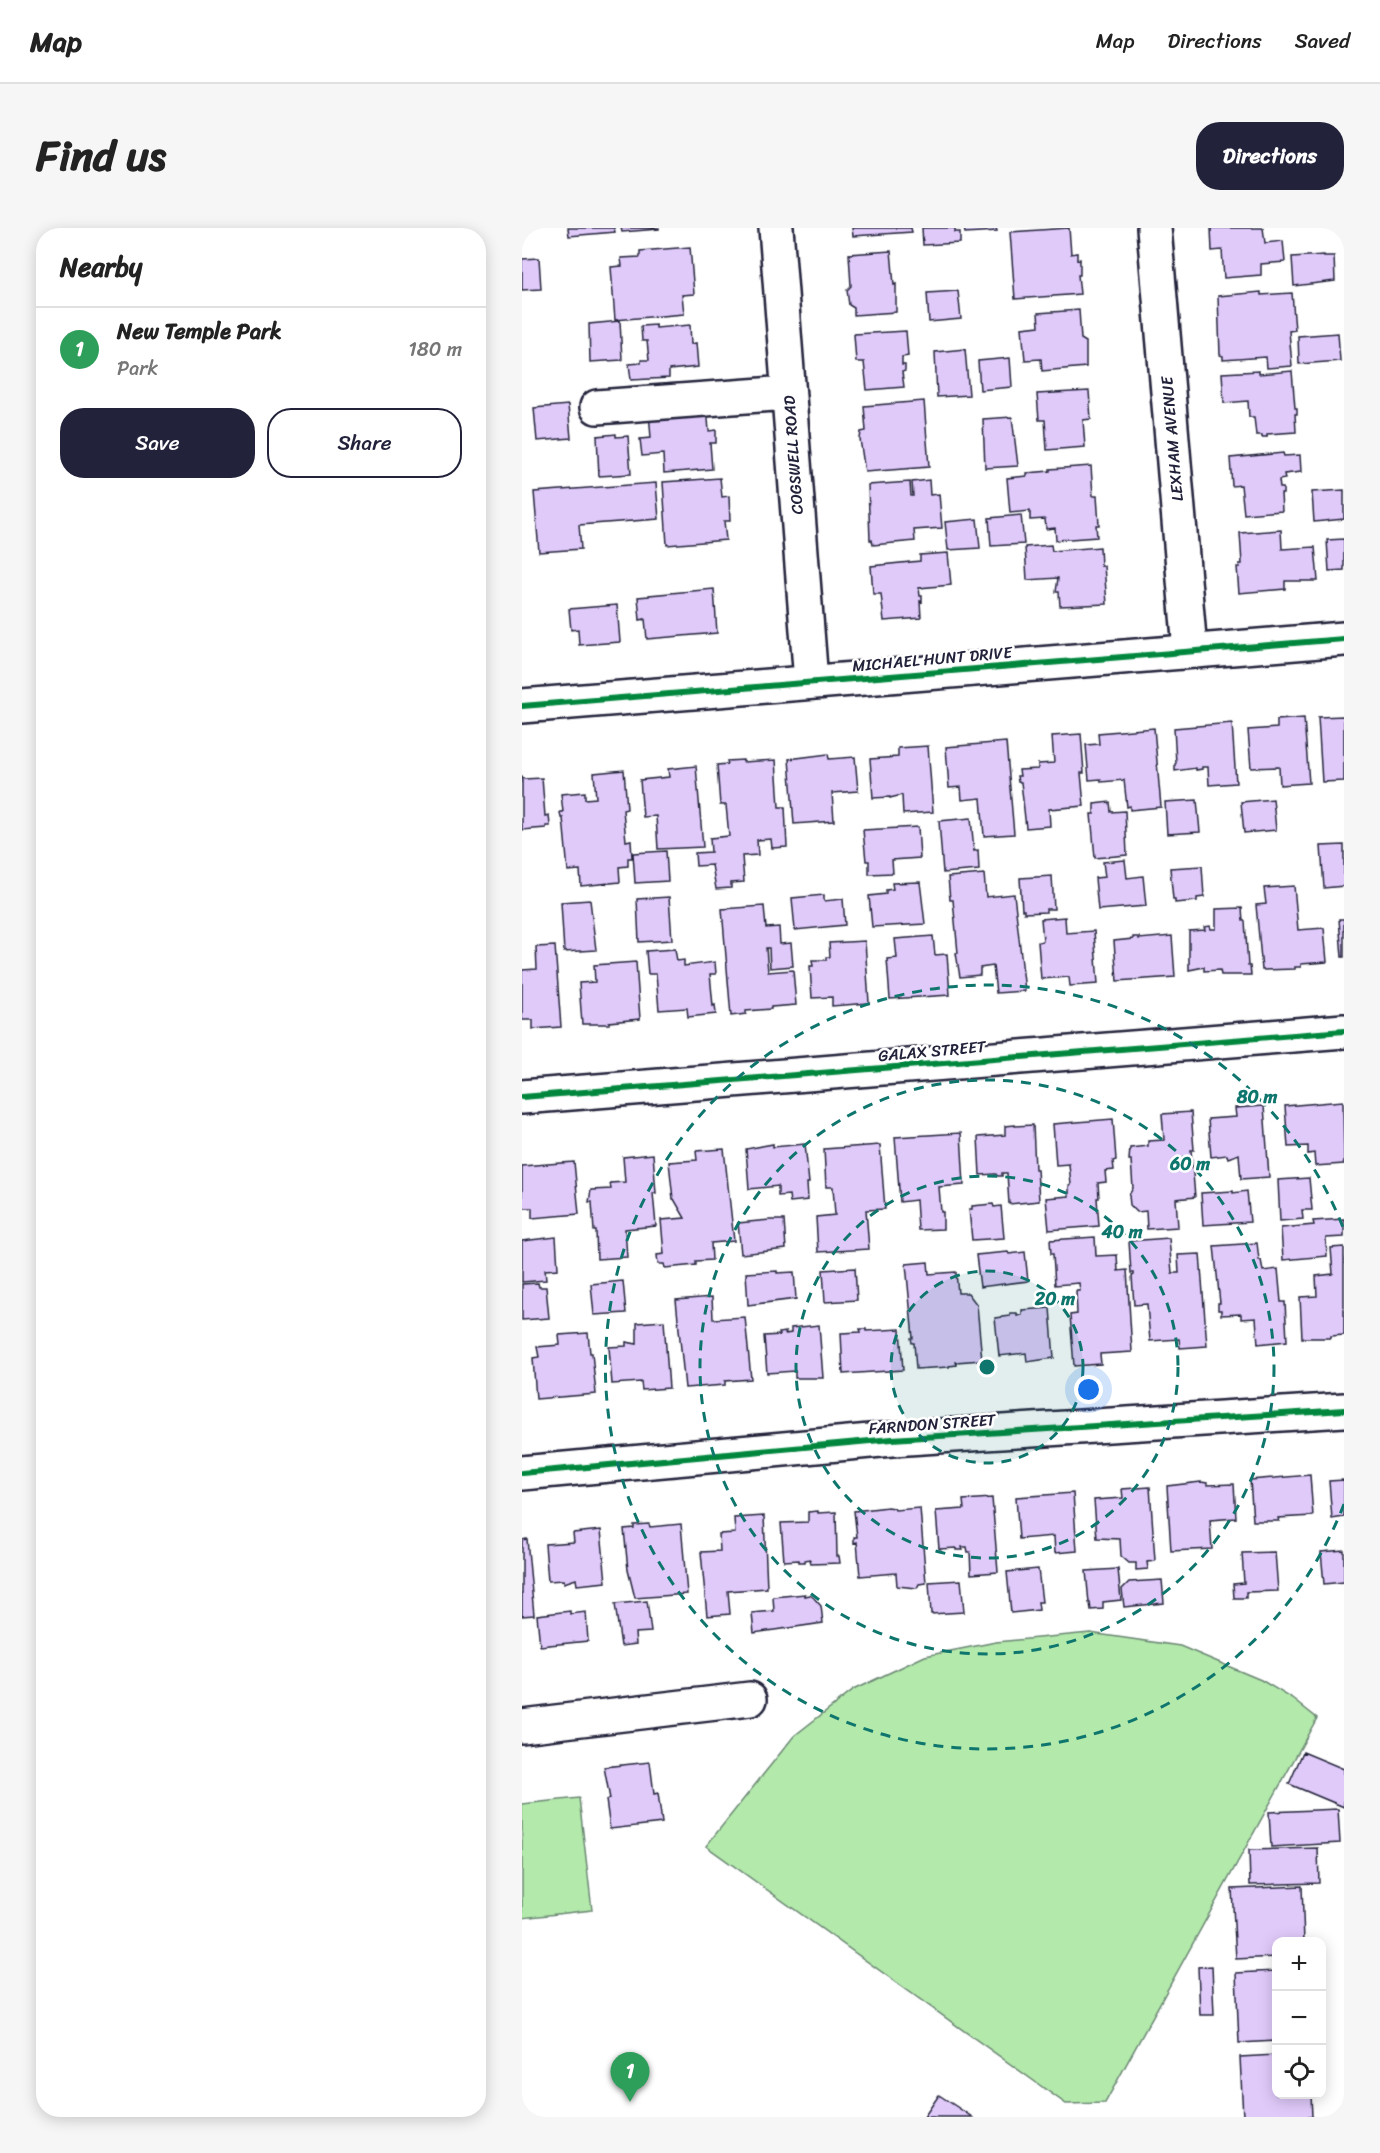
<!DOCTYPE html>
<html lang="en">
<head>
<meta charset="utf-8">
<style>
	:root { --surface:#fff; --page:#f6f6f6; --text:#222; --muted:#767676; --line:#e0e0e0; --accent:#22223b }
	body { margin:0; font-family:Sriracha,sans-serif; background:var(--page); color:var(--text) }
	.controls { position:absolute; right:18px; bottom:18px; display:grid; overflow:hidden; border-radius:12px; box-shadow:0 3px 15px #0003 }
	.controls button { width:54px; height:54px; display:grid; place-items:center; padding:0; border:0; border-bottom:2px solid var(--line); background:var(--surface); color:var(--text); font:30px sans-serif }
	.you { position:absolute; left:567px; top:1162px; width:21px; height:21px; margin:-15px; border:4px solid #fff; border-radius:50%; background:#1a73e8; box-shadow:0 0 0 9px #1a73e833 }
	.badge { display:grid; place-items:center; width:39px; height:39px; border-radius:50%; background:var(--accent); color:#fff; font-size:20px; font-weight:700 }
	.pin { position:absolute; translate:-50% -50px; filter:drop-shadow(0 2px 3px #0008) }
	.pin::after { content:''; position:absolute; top:32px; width:21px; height:18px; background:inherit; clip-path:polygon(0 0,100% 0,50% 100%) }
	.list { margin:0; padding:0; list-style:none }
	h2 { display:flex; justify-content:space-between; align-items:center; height:78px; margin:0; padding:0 24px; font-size:26px }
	h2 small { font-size:20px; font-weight:400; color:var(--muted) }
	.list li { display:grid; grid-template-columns:39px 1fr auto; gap:18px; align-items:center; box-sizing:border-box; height:84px; padding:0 24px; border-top:2px solid var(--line) }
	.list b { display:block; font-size:22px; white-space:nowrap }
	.list p { margin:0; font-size:20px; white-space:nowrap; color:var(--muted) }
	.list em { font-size:20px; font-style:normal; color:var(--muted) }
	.actions { display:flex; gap:12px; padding:18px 24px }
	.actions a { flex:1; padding:14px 0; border:2px solid var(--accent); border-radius:24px; text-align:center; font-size:21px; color:var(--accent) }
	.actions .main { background:var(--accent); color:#fff }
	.icon { flex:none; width:33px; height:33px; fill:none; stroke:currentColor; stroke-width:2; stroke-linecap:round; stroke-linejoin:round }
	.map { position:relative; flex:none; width:822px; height:1889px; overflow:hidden; border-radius:24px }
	header { display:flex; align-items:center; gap:36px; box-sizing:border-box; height:84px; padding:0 30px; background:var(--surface); border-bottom:2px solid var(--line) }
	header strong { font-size:28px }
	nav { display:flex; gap:33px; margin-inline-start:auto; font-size:21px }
	.intro { display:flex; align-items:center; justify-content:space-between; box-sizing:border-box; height:144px; padding:0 36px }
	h1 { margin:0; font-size:42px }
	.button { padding:15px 27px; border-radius:24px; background:var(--accent); color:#fff; font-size:21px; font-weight:700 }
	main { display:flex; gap:36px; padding:0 36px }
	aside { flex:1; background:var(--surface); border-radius:24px; box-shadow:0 3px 15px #0003 }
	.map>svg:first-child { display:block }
	.green { fill:#b3e9ab; stroke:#6a8673; stroke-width:1.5 }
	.building { fill:#e0cafa; stroke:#22223b; stroke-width:1.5 }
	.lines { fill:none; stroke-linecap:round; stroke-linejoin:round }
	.minor-casing { stroke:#22223b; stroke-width:38 }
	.minor { stroke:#fff; stroke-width:33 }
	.cycleway-casing { stroke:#fff; stroke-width:10 }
	.cycleway { stroke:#00873e; stroke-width:6 }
	.ring { fill:none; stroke:#0f766e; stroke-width:3; stroke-dasharray:10 8 }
	.labels { text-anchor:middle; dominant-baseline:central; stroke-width:5; stroke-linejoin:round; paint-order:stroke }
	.street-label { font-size:16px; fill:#22223b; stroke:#fff }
	.centre { fill:#0f766e; stroke:#fff; stroke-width:3 }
	.ring-label { font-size:18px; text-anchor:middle; font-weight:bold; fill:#0f766e; stroke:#fff; stroke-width:5; stroke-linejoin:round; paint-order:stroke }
</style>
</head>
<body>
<header>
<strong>Map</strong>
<nav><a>Map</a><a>Directions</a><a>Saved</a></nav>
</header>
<div class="intro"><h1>Find us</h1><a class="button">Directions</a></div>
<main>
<aside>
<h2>Nearby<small></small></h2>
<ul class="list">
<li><span class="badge" style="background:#2e9e5b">1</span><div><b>New Temple Park</b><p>Park</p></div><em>180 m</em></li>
</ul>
<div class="actions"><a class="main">Save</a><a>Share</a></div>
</aside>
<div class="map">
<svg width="822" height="1889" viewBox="0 0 822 1889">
	<rect width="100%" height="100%" fill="#fff"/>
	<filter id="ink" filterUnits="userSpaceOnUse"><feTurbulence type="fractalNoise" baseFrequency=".0167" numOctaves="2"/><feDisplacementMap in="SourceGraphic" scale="12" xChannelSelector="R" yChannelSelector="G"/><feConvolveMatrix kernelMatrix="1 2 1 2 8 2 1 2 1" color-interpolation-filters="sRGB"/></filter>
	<g filter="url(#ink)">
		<path class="green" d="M568,1405l90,13 81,34 32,19 24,19 -212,385 -39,1 -360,-258 88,-110 59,-46 72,-34 71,-14z
			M57,1570l13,112 -70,8v-114z"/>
		<path class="building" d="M46,0h46l1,4 -46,4z
			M99,0h38v1l-37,3z
			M330,0h59l1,4 -59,4z
			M400,0h33v4h5v11l-37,2z
			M442,0h32l1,3 -32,2z
			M547,0l2,26 6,-1v7l3,-1v16h-2l2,19 -65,5 -5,-67z
			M689,0h52l2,15 18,-2 2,21 -24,2v11l-37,3 -2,-28 -10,1z
			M168,19l4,47 -12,1 2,19 -69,6 -4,-53 11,-1 -1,-8 19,-1v-6z
			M369,23l3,34 2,-1v28l-42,3v-7l-5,-3 -2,-15 4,-4 -2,-32z
			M802,27v1h10l1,25 -41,5 -2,-29z
			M17,30l2,31 -19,1v-31z
			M436,63l3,28 -32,3 -2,-29z
			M739,64v3l31,-2 3,37 -6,1 3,35 -25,2 -1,-11 -43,3v-4l-3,-1 -2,-59z
			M557,82l2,29 5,3v25l-44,4 -1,-12 -16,1 -3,-32 17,-2 -1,-13z
			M98,93l2,39 -32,2 -1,-38z
			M134,97v3l34,-3 1,19 5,-1 2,24 -29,3v8l-38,2 -2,-16 12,-1v-3h8l-2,-19h-5l-1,-15z
			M384,103l2,25 -6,1v8h3v6l-3,1 2,15 -37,3 -3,-28h-8l-2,-28z
			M816,105l2,28 -41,3 -1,-28z
			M443,121l4,46 -32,2 -2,-45z
			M488,130l2,29 -32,3 -2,-29z
			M737,143v3l33,-3 3,37h2v6h-2l1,18 -29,2v3h-5v-2h-6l-2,-18h-5l-1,-16 -24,2 -2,-30z
			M567,163l2,28 -8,1 2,27 -38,3 -2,-30h-6l-2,-26z
			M402,173l5,66 -64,5 -5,-33 1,-7 5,-1 -2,-25z
			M46,177l3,33 -34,3 -3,-33z
			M185,179l2,24 7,-1v13h-6l2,26 -48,4 -1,-19 -21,2 -2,-17 11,-1 -2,-26z
			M490,189l6,49 -33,2 -2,-49z
			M94,206v3l12,-1 3,38 -32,2 -2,-40z
			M761,225l1,3 16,-1 1,17 -17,2 1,5 -6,1 1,8h3v6h-2l1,17 -38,3 -3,-29 -9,1 -2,-28z
			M569,238l2,30h4l2,29h-3l1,12 -41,3 -1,-12 -9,1 -1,-10 -15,1v-9l-20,2 -3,-35 20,-2v-3l23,-2v-2z
			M198,250l2,19 7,-1 1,25h-6l2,19 -59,5 -4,-63z
			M407,252l1,15 9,-1 3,34 -28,2 1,11 -42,4 -1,-5h-2l-2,-55 42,-3 1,14h2l-1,-14z
			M134,255l3,36 -80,6 2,24 -42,3 -5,-60z
			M822,262v29l-30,3 -2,-30z
			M499,287l3,29 -33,2 -2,-28z
			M455,291l3,29 -32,2 -3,-28z
			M759,302l1,19 33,-2 3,34h-33v8l-46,4 -2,-26h3l-1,-3h3l-2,-31z
			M822,311v31l-15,1 -2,-31z
			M529,317l1,6 48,-4 1,19h3l3,38 -47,2 -1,-14h-3l2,-14 -31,2 -2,-33z
			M426,325l3,32 -32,3 1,8h2v6l-2,-1 1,17 -37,3 -3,-27h-8l-2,-28 49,-5v-6z
			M192,361l3,44 -70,6 -2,-20 -5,1 -2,-23 11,-1v-1z
			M95,377l3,37 -41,3 -1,-16 -7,1 -2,-21z
			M822,488v65l-22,1 -4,-65z
			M782,490l5,65 -29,2 -1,-18 -28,1 -3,-38 29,-2v-8z
			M710,495l4,60 -27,2 -1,-18h-6v2l-6,1v-2l-21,3v-7l1,-1 -2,-35z
			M632,500l7,79 -31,3v-4l-3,1 -3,-27 -23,2v-3l-12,1 -3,-35 13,-1 -1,-11z
			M559,506l3,39h-3l3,33 -35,3 1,17 -24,2 -5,-46h-3l-1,-6h3l-1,-6 19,-1v-5l16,-1 -2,-27z
			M484,514l8,92 -30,2 -3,-38 -19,2 -1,-13 -12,1 -3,-41z
			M406,518l5,66 -30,2 -1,-19 -12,3v-1l-17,1 -3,-39 28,-2v-9z
			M306,526l1,5 26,-2 3,34 -26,2 2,28 -40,3 -5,-65z
			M221,532v2l33,-2 3,47h6l2,40 -15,1 -1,-9 -14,1 1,15 -16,1 2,26 -13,1v5l-15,1 -4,-24 -16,1 -1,-13 16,-1 -1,-14 19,-2 -3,-31h-6l-3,-40 11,-1 -1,-3z
			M174,538l7,81 -45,2 -2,-33 -13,1 -3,-37 29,-3 -1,-8z
			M102,542l3,39 -4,1 3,31 5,-1 1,18h-4v8l-9,1 1,15 -39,4 -1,-16 -12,1 -5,-53h-2l-1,-6h3l-2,-18 24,-2v7l11,-1 -2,-25z
			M0,549l2,2 18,-1 3,38 4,-1 1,11h-4v2l-24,2z
			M751,571l3,31 -32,3 -3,-31z
			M675,572l3,32 -33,2 -2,-32z
			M588,574l1,10 14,-1 2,44 -32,3 -4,-44h3v-10z
			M449,590l3,33 4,-1 1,20 -36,3 -4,-52z
			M396,599l2,31 -28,2 1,13 -24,1v-13h-3l-3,-31z
			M822,617v41l-20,2 -3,-42z
			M144,623l2,30 -33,2 -2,-30z
			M603,632l2,18 16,-2 3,30 -48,4 -3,-32 10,-1 -2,-15z
			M680,638l2,31 -7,1v3l-22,2v-4h-2l-3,-31z
			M462,646l2,23 28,-3 11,97 -29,2 -3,-27 -13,2v7l-20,2 -4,-24h2l-5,-53h-3l-2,-23z
			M530,648l2,33h-8v3l-22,1v-3h-2l-2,-32z
			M398,654l5,42 -53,3 -3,-31 17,-2v-4l7,-1 -1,-6z
			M772,658l4,44 26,-2 3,34 -26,2v3h-6v2l-33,1 -6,-65 10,-1 -2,-16z
			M302,667v6l19,-2 2,26 -50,5 -3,-32z
			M147,669l3,43 -33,2 -2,-43z
			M68,672l6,50 -32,2 -3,-50z
			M242,678l2,22 13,-1 1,17 11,-1 2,23 -23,2 -1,-20h-3l2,24 25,-2 3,35 -25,2v2l-25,2v3l-15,2 -9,-107z
			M720,680l1,13h2l3,45h2l1,9h-30l-1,-5 -16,1v-4l-15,3v-39l16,-1 -1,-3 6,-1 1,3h5v-20z
			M543,689l1,16 28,-2 4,53 -28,2 -1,-9 -28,2 -3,-37 5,-1 -2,-22z
			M817,691h5v38h-2z
			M411,708l2,19 12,-1 3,41 -60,4 -3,-40 10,-1 -2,-19z
			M650,708l3,41 -58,4 -3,-40 19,-2v-2h6v2z
			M343,713l4,62 -37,3v-9l-20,1 -2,-32h3l-1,-6h14v-3h4l-1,-14z
			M33,718l6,81 -28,2v-9h-11v-50l15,-1 -1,-22z
			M153,721l2,12 7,-1v6l31,-4 1,12h-6l3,32 2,-1 1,9 -28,3 -1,-9 -28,2 -3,-36h-8l-2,-23z
			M114,734l4,57 -31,3v2h-27l-3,-41 16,-1 -1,-17z
			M821,873l1,63 -29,2 -1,-13 -6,1v-8l-20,1 -3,-41z
			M742,878l5,71 -28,2 -2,-25 -11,4 -1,-3 -16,2 -3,-38 28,-2 -1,-9z
			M669,884l3,38h-3l4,47 -19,2 2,28 -31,2 -1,-18 -9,1 -7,-7 -1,-10 4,-7 -2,-28h-2l1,-12 18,-2v-5l16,-1 -2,-26z
			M591,891l3,41 -3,1 1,9 -9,1 1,11 -8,1 1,15h-2l2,28 -50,4 -3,-32 23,-2v-10l2,-1 -2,-21 -13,1 -3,-41z
			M493,897v1l18,-1 2,44h2l2,32 -30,3 -2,-31h-5v3h-5l-1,-2 -16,1 -2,-38 27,-2v-9z
			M439,905l3,52 -25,2 2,25h2v17l-25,1 -2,-30 -16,2 -5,-65z
			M251,916v3l32,-3 4,39h-2l1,17 -18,2 -1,-7 -11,1v-10l-29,3 -3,-40z
			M358,917l5,64 -19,1 3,39 -51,3 -2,-35 19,-2 -2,-28h-7l-2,-38z
			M202,921l10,92 -23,2 1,17 -16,1v4l-31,3 -1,-4h-6l-1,-9 7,-1 -3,-34 24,-2 -11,-19h-1l-4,-37 28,-2 -1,-9z
			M131,926l3,39h-3l3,33 -31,3 2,28 -30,2 -1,-28h-2l-2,-29h-3l2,-12 20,-1 -1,-6 15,-1 -2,-25z
			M52,934l5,52 -47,4v-10h-10v-42z
			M787,950l3,32h-10l1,9 -23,2 -2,-41z
			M711,963v2l14,-2 3,31 -47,3 -2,-32z
			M471,976l1,3 7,-1 3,32 -32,2 -3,-31h3v-3z
			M822,991v18l-18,1 1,18 -44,4 -2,-32 33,-3 -1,-4z
			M248,992h14l2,29 -45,5 -3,-31z
			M34,1009l2,32 -13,1 1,10 -24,2v-41z
			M573,1009l1,19 21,-1 1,16 9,-1 5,82 -32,2 1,10 -27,2 -4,-51 7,-1 -1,-23h4l-1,-8 -24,2 -2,-31h-2l-1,-14z
			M647,1010l3,35h7l-1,-18 22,-1 7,92 -27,2 -1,-9 -29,2 -3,-37 -13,1 -2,-29 2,-1v-2h-3l-2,-32z
			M735,1015l2,17h2l2,11 15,-2 3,33h4l2,39 -29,3 -2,-26 -15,1v-5l-20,1v-5h-3v-7h2l-6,-57z
			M822,1019v88l-13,1v2h-29l-2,-41 17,-1 -1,-20 17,-2 -2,-26z
			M486,1024l1,2 16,-2 3,29 -48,6 -4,-32z
			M406,1034l1,12 27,-2 2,21h10l9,12 5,55 -26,2 1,3 -8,1v1l-33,2 -2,-26h-2l-1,-5h2l-7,-74z
			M333,1040l2,32 -32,2 -2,-32z
			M255,1043v2l17,-1 2,27 -48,6 -2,-32z
			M101,1053l3,32 -32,2 -3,-31z
			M16,1055l1,4h7l3,31 -27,2v-36z
			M190,1069l1,22 32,-2 6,62 -26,2v4l-40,3 -9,-88z
			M528,1080l4,50 -27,4 -1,-9 -27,3 -4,-38 15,-2v-3h7v3l5,-1v-5z
			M142,1093l5,67 -27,2 -1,-8 -29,2 -3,-37 17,-1v-4l11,2v-21z
			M297,1097l4,53h-28v-7l-28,2 -3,-37 16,-1 -1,-2 7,-1 -1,2 6,-1v-5z
			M338,1101h6v2l34,-2 3,41 -60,4 -2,-41 20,-1z
			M66,1105l2,20h2l4,41 -60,5 -3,-41 6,-1 -2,-10 23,-2 -1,-10z
			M788,1247l3,41 -35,2 1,3h-26l-3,-41z
			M822,1252v37l-12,2 -3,-38z
			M679,1254l6,1v2l27,-1 2,34 -26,2 2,29 -41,2 -4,-65z
			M628,1259l5,74 -8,1 1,7 -12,1v-7h-7l-8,-7 -1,-17 -23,-1 -3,-38 29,-2 -1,-9z
			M551,1265l4,58 -22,2 -1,-17 -35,3 -3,-42z
			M470,1270l6,74 -27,2 -1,-22h-2l-1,-5h-5l1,3h-7v-2l-17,1 -3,-38 28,-2 -1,-9z
			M366,1279l6,1 1,2 25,-2 6,75 -7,1 -2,4 -20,-2 -1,-13 -36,3 -3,-34 -3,1v-6h3l-3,-26z
			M296,1283v2l18,-1 1,44h2l1,7 -29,1 -1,-5 -5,1v2h-6v-2l-15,1 -3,-38 27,-1v-10z
			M242,1288l3,72 -39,3 2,23 -23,2 -6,-64 19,-1 -1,-17 16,-1 -1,-15z
			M127,1296l1,3 31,-3 6,70 -52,4 -7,-28 -4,-41 10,-1v-3z
			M79,1302l5,52 -29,3 -1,-6 -12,4v-3l-16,1 -3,-37 29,-2 -1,-9z
			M5,1311l7,76 -12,1v-76z
			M822,1322v32l-20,2 -3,-32z
			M753,1324l3,39 -32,1v6h-12l-1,-14 11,-1 -2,-30z
			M516,1341l4,33h-4l1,8 -28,3 -4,-41z
			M596,1341l3,31 -18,2v7l-12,1 -1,-7h-1l-3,-32z
			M439,1352l3,32 -33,2 -2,-32z
			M640,1352l2,23 -40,4 -2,-18 7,-7z
			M283,1366v2l5,-1 4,3 7,8 2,17 -69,10 -2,-20 22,-2 -1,-14z
			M125,1373l4,31 -16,1 1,11 -15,2 -6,-42z
			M48,1383v3l16,-2 2,29 -48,5 -3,-31z
			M781,1524l41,17v38l-55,-23z
			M128,1534l4,32 4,-1 4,30 -52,6 -4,-29 4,-1 -6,-32z
			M816,1581l2,34 -69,4 -2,-35z
			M796,1620l1,35 -69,2 -1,-35z
			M780,1658l2,56h-28v15l-40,2 -4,-70z
			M690,1738l2,49h-14l-2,-48z
			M754,1743v70l-37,2 -3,-70z
			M754,1827v39h35l1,23h-69l-3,-60z
			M417,1867l33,22h-48z"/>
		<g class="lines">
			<defs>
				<path id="minor" d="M254,0l35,454
					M632,0l36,422
					M75,179l191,-14
					M0,478l822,-67
					M0,869l822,-66
					M0,1245l370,-34 452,-29
					M0,1498l228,-27"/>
			</defs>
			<use href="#minor" class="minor-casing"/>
			<use href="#minor" class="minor"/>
			<defs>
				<path id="cycleway" d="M0,478l822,-67
					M0,869l822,-66
					M0,1245l370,-34 452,-29"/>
			</defs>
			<use href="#cycleway" class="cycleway-casing"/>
			<use href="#cycleway" class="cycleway"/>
		</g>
	</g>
	<circle cx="465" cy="1139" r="96" fill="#0f766e" fill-opacity=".12"/>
	<g class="ring">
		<circle cx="465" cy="1139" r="96"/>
		<circle cx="465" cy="1139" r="191"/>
		<circle cx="465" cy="1139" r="287"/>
		<path d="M822 1276A382 382 0 1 1 822 1002"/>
	</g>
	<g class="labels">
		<g class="street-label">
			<text transform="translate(650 211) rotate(-95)">LEXHAM AVENUE</text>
			<text transform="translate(271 227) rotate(-94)">COGSWELL ROAD</text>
			<text transform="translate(410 431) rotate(-5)">MICHAEL HUNT DRIVE</text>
			<text transform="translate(410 823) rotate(-5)">GALAX STREET</text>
			<text transform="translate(410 1196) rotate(-4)">FARNDON STREET</text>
		</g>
	</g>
	<circle cx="465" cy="1139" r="9" class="centre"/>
	<g class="ring-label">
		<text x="735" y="875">80 m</text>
		<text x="668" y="942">60 m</text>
		<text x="600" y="1010">40 m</text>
		<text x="533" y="1077">20 m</text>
	</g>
</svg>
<div class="controls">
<button>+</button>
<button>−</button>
<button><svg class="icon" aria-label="locate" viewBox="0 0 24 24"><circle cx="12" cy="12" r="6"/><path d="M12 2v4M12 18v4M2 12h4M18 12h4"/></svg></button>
</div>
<div class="you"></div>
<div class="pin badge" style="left:108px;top:1874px;background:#2e9e5b">1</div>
</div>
</main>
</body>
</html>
